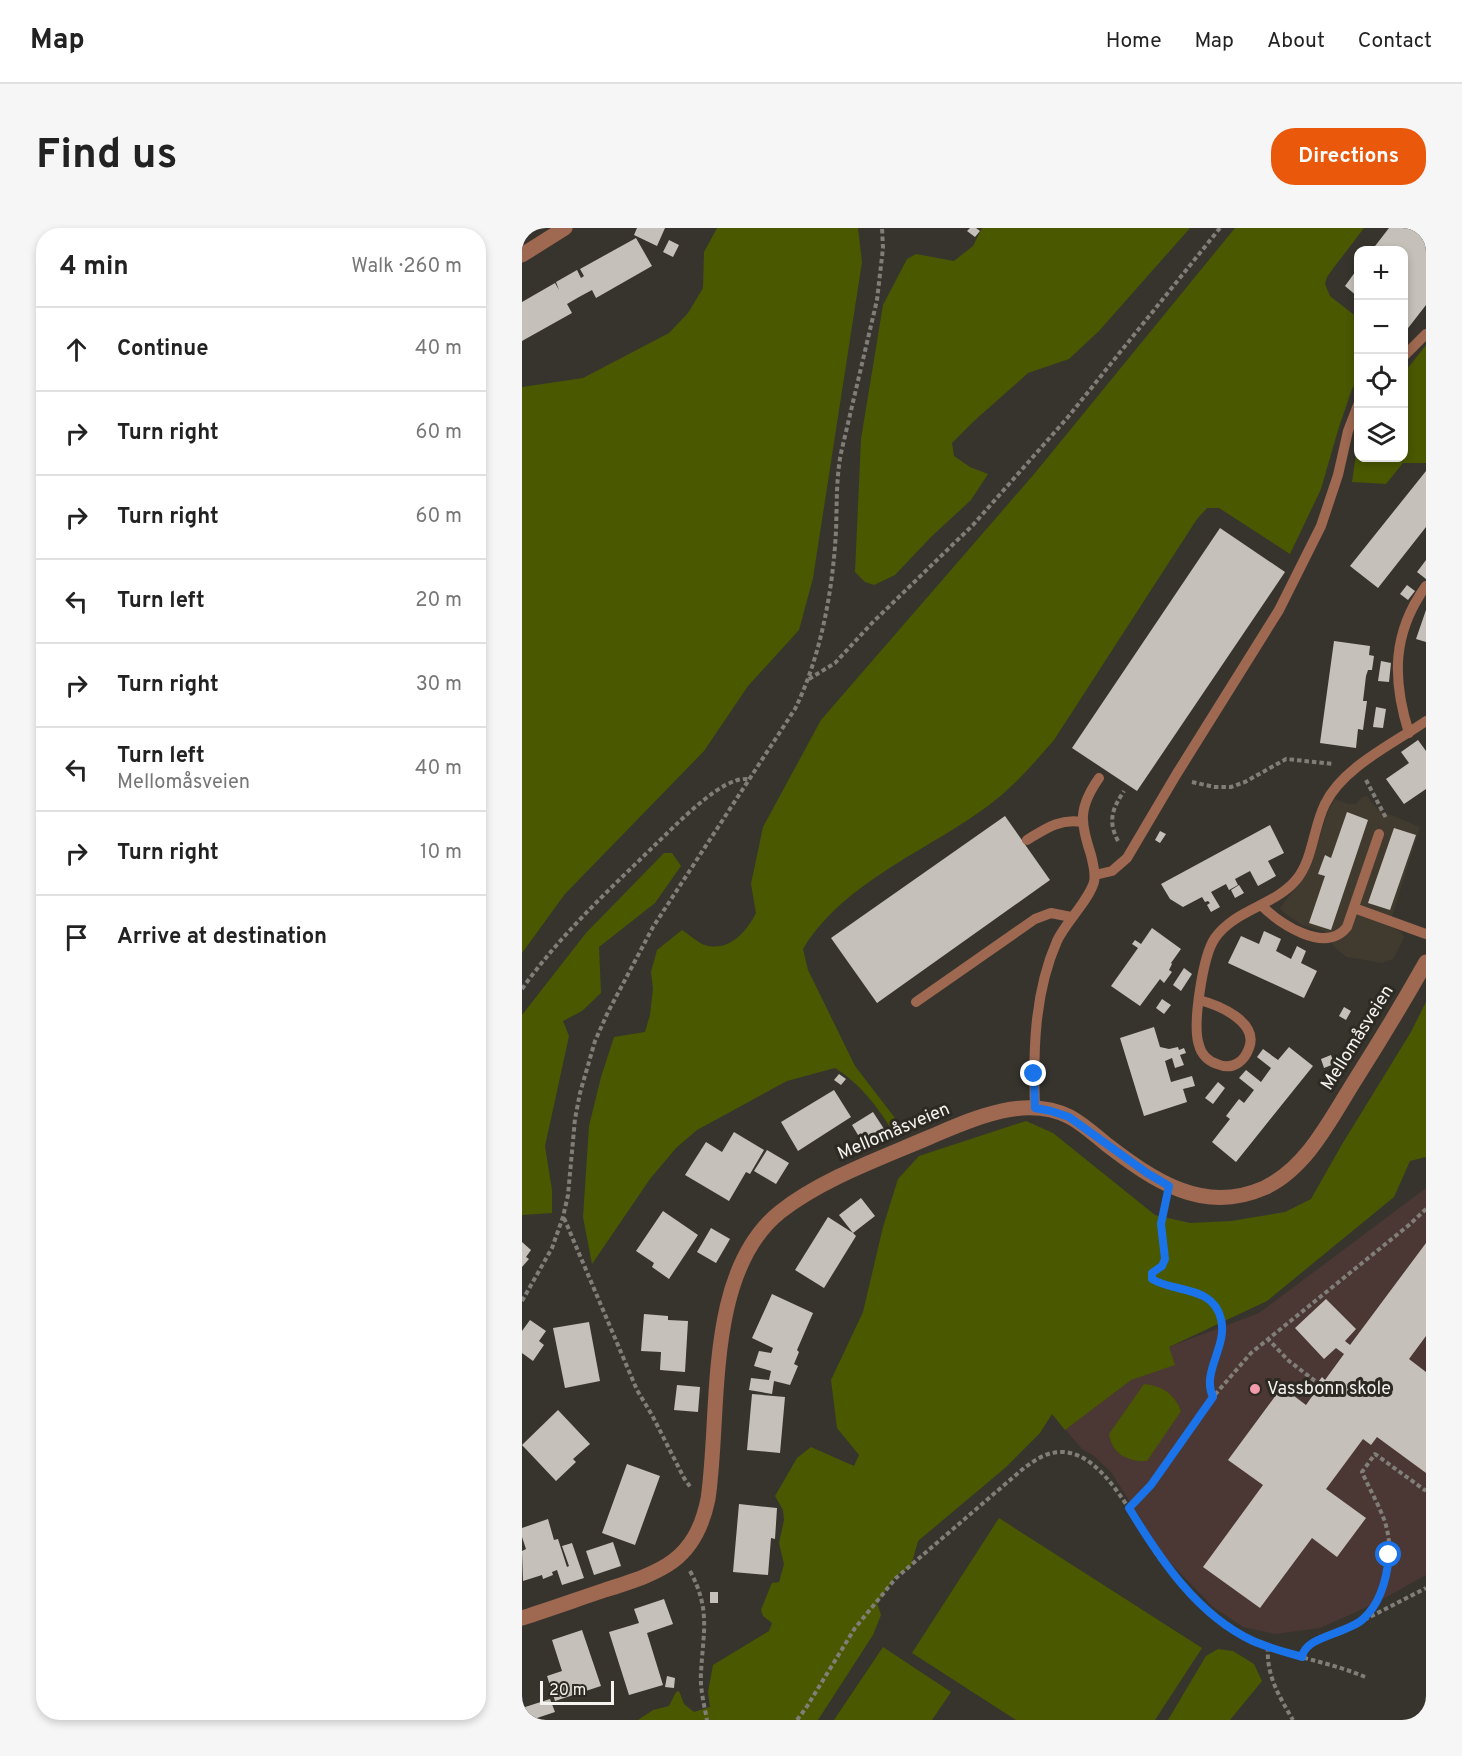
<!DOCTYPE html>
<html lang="en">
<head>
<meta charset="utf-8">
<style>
	:root { --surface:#fff; --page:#f6f6f6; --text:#222; --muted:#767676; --line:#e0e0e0; --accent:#ea580c }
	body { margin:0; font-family:Overpass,sans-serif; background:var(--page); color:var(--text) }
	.controls { position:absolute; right:18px; top:18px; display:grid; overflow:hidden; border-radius:12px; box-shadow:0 3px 9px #0003 }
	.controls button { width:54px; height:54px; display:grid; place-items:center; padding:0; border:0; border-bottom:2px solid var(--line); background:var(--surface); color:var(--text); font:30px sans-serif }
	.scale { position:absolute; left:18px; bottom:15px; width:74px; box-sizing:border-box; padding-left:6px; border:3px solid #f5f3ef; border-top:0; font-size:16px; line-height:21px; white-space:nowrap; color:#f5f3ef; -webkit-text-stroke:4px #2d2a24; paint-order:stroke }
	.stop { position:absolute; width:18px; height:18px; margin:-14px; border:4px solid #1a73e8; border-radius:50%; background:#fff }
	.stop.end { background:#1a73e8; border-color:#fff; box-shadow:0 2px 6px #0008 }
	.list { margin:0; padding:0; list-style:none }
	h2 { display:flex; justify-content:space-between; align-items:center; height:78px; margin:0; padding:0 24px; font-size:26px }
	h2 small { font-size:20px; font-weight:400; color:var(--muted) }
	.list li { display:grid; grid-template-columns:39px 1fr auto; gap:18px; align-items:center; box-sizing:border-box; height:84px; padding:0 24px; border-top:2px solid var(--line) }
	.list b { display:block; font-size:22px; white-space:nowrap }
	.list p { margin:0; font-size:20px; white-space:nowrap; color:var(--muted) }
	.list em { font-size:20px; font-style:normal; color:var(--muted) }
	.icon { flex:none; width:33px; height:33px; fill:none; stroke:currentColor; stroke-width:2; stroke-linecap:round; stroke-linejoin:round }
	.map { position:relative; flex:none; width:904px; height:1492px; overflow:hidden; border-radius:24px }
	header { display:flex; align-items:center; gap:36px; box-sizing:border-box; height:84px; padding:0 30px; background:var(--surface); border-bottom:2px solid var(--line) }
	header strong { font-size:28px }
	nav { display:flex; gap:33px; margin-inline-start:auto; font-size:21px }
	.intro { display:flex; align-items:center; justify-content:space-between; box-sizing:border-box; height:144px; padding:0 36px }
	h1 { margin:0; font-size:42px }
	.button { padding:15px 27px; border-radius:24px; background:var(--accent); color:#fff; font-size:21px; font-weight:700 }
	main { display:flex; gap:36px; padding:0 36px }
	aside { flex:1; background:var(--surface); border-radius:24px; box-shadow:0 3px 9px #0003 }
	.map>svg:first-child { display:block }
	.built { fill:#413b2f }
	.education { fill:#4b3733 }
	.green { fill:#4a5800 }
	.building { fill:#c5c1ba }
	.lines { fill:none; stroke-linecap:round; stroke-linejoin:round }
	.path { stroke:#817e79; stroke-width:4; stroke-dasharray:4.5 3; stroke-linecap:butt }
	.lane { stroke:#9e6851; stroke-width:10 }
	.street { stroke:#9e6851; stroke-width:15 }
	.route { stroke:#1a73e8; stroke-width:8 }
	.poi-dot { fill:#f39aab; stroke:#2d2a24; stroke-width:2 }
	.labels { text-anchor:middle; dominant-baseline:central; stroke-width:6; stroke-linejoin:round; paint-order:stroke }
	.street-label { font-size:18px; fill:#f5f3ef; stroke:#2d2a24 }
	.poi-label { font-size:18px; fill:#f5f3ef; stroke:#2d2a24; text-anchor:start }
</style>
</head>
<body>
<header>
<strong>Map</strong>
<nav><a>Home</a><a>Map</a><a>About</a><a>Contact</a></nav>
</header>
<div class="intro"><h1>Find us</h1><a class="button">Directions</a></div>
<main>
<aside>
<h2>4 min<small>Walk · 260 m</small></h2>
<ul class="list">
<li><svg class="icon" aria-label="ahead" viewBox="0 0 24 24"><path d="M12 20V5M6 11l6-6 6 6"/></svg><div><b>Continue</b></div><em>40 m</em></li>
<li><svg class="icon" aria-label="right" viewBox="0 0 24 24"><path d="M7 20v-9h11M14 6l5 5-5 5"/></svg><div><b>Turn right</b></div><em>60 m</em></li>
<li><svg class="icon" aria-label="right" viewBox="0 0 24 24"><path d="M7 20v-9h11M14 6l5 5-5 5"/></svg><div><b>Turn right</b></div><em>60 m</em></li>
<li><svg class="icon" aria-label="left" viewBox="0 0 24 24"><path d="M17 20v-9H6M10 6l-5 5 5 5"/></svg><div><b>Turn left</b></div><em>20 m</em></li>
<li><svg class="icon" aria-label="right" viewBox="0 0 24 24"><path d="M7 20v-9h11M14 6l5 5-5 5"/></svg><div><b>Turn right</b></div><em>30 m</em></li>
<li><svg class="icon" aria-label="left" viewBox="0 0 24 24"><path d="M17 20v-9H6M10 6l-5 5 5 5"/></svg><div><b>Turn left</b><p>Mellomåsveien</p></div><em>40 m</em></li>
<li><svg class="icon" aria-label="right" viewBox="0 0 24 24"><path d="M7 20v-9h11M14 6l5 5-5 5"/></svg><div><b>Turn right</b></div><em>10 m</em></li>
<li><svg class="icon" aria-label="arrive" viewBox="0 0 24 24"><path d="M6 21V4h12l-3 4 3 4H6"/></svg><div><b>Arrive at destination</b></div></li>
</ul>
</aside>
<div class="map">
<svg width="904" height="1492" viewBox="0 0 904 1492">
	<rect width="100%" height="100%" fill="#37342e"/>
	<path class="built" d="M845,568l10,13 43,18 -31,99 12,6 3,4 -2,6 -9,17 -11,4 -35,-6 -13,-10 -9,-15 -23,-7 -18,-12 -4,-5 22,-29 11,-22 16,-48 6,-10 13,5h8l6,-7z"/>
	<path class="education" d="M904,960v387l-52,29 -54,24 -45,6 -32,-7 -30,-20 -49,-51 -53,-84 -17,-16 -12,-7 -30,-35 117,-67 90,-34z"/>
	<path class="green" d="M195,0h141l4,34 -49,316 -14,52 -51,56 -44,65 -139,143 -43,59v-566l61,-9 86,-45 19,-20 15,-25 1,-36z
		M460,0h208l-91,103 -30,28 -41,14 -54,48 -22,22 2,13 16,11 18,7 -17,26 -40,37 -36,38 -21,10 -9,-3 -10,-10 6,-133 22,-134 24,-46 9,-5 38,7 19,-15z
		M713,0h129l-29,38 -8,11 -2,7 5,12 28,22v61l-6,10 -14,41 -17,59 -31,65 -71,-46h-12l-10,11 -143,221c-19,22 -38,44 -61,62 -62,48 -147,77 -190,147l5,21 47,96 50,65 -9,6c-15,-26 -35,-53 -61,-69l-48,13 -90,49 -21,18 -26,31 -58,85 -9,-47 6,-91 12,-49 13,-40 31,-5 5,-17 3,-26 -2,-17 6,-22 25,-20c6,4 13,10 20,14 25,10 44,-11 54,-31l-5,-29 12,-57 58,-107 214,-247z
		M904,117v118h-23l-17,21 -34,-2 6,-42v18h46v-85z
		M142,625h8l9,13 -26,37 -56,44 2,46 -19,18 -19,10 6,15 -24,110 7,44v23l-30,2v-200l64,-82z
		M904,774v155l-16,4 -16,36 -127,104 -98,46 6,18 -44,15 -66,50 -13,-16 -12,19 -35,35 -87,73 -7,25 -15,10 -19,27 4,12 -8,20 -55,85h-180l15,-10 16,-4 7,-14 3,-1 5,13 10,8 16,-5 -2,-15 5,-27 56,-34 3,-8 -9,-7 -2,-6 10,-25 1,-2 7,-1 5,-18 -5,-21 5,-23 -1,-10 -8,-14 22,-38 14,-11 43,19 5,-11 -22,-27 -6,-48 32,-68 20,-85 15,-48 21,-23 107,-35 27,12 102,82 35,8 41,-2 54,-9 26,-13 30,-53 70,-114z
		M622,1156c18,2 30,9 37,27l-34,50c-19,1 -35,-7 -38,-27z
		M477,1290l203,130 -47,72h-139l-104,-67z
		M361,1419l68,45 -19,28h-98z
		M696,1421l15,2 21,13 8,17 -32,39h-62l38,-64z"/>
	<path class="building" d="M115,0h28l-8,18 -23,-11z
		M448,0h6l4,3 -5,6 -8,-6z
		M867,0h37v77l-21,27 -1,-82h-32z
		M114,10l16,28 -56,32 -4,-8 -13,7 -12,7 5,9 -50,28v-39l33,-19 4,7 -3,-8 21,-12 4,8 3,-2 -4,-7z
		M147,12l10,5 -6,12 -10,-5z
		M836,40v29l-13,-11z
		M904,243v56l-48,61 -28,-22z
		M698,300l65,44 -148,219 -65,-43z
		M904,332v19l-9,-7z
		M885,357l8,6 -7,9 -8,-6z
		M904,382v32l-10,-3z
		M812,413l36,5 -1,9 5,1 -2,14h-4l-2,6 -3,25h4l-4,29 -5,-1 -2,19 -36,-5z
		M859,433l10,2 -2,19 -11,-1z
		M854,479l10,2 -3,19 -10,-1z
		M896,512l8,11v38l-22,15 -18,-25 23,-16 -8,-11z
		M825,584l21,8 -37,110 -22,-7 16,-47 -7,-2 7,-19 6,3z
		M483,588l45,64 -173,123 -46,-65z
		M748,597l14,28 -16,8 8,15 -18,10 -8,-15 -15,8 3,6 -9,5 -3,-6 -15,8 9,15 -9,5 -4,-7 3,-2 -2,-2 -3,1 -3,-5 -19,10 -13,-8 -9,-15z
		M872,600l22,7 -26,75 -22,-7z
		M638,603l6,3 -6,9 -5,-3z
		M717,657l5,8 -9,5 -4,-8z
		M630,700l29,21 -10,14 1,1 -3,6 3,2 -8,11 -4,-4 -20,27 -29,-20 27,-38 -6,-4 3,-4 6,4z
		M742,703l17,8 -5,12 15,8 6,-13 9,5 -5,12 16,8 -13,27 -76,-35 13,-27 18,8z
		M662,740l8,6 -11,17 -8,-6z
		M640,771l9,6 -7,9 -8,-6z
		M822,779l7,4 -5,9 -7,-4z
		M632,799l6,20 9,2 9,-2 1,3 5,-2 2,5 -6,2 4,10 -9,3 -3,-10 -7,3 6,21 21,-6 3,10 -12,3 4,13 -43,14 -24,-78z
		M767,819l24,19 -77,96 -24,-20 18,-23 -4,-3 13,-17 5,4 10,-13 -15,-12 7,-8 15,12 10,-14 -14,-11 6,-8 15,11z
		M809,827l3,9 -10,4 -3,-9z
		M317,846l7,5 -5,6 -7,-5z
		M696,854l7,6 -12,16 -8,-6z
		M312,862l17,27 -53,34 -17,-29z
		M351,884l13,20 -22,13 -12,-20z
		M212,904l30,18 -14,24 -4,-2 -17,29 -44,-26 21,-33 16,10z
		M245,922l22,13 -13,21 -22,-13z
		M339,970l14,18 -22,17 3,3 -32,52 -29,-18 33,-53 25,16 -14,-18z
		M141,983l35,24 -29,44 -17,-12 2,-4 -18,-12z
		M189,1000l19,11 -14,24 -19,-11z
		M0,1014l9,8 -5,7 3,2 -7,8z
		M904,1015v93l-17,23 17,13v101l-49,-36 -6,8 -8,-6 -37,50 40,29 -29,39 -25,-19 -52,70 -57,-41 60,-82 -35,-25 54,-73 24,18 12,-17 -3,-2 7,-9 3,3 19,-26 -8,-6 -12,11 -29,-31 31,-29 30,30 -11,12 5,4z
		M250,1066l41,19 -16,37 2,2 -5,12 4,2 -8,19 -16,-4 -2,13 -23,-4 2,-12 18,2 2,-9 -17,-5 5,-15 12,2 2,-5 -21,-10z
		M122,1086l24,2v4l20,1 -3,51 -25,-2 1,-18 -20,-1z
		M8,1092l16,11 -7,10 5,4 -11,16 -11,-8v-22z
		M67,1094l11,59 -35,7 -12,-60z
		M155,1157l23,2 -2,25 -24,-2z
		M230,1166l33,3 -5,56 -33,-3z
		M36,1182l32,34 -17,15 3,3 -20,19 -34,-36z
		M105,1236l33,12 -25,69 -33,-12z
		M217,1276l38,4 -2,31 -4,-1 -3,37 -35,-3z
		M26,1291l6,21 4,-1 9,28 2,-1 -7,-20 10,-3 12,35 -22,7 -5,-15 -5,2 1,3 -10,4 -1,-4 -19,6 -1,-30 4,-2 -4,-12v-9z
		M91,1314l8,24 -27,9 -8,-24z
		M188,1364h8v11h-8z
		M142,1371l9,25 -26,9 16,52 -34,10 -20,-63 30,-9 -5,-14z
		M60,1402l19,56 -46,15 -8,-25 15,-5 -10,-31z
		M145,1448l8,2 -1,10 -9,-1z
		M28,1471l5,13 -24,8h-7l-2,-12z"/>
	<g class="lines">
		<path class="path" d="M287,451l26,-16 37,-40 101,-98 95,-108 152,-189
			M844,552l20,38
			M670,554l22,5h17l14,-5 41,-23 48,5
			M596,613c-11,-21 -5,-33 6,-50
			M0,761c38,-54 87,-99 134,-145 19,-18 54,-55 79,-63 4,-2 9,-2 13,-2
			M643,975l-4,21 4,35 -3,7 -8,5 -3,5 4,5c51,11 79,21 60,80 -4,12 -8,24 -2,36
			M42,990l73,172 15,25 32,63 7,10
			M0,1073l30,-53 11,-31 5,-22 7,-76 5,-26 15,-52 13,-29 45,-85 142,-218c26,-53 38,-120 41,-178 1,-27 0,-52 5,-78l36,-153 6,-52 -1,-20
			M745,1110l22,23 26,20
			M607,1280l22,-23 62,-88 38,-44 158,-128 17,-16
			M168,1343c21,39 13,61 11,102 -1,16 3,31 6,47
			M842,1392l62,-32
			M746,1419c-2,28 11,49 25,73
			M780,1429c3,-19 25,-18 40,-25 40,-18 56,-68 43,-110 -6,-17 -16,-34 -23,-50l13,-18 51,37
			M275,1492l9,-12 49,-80 41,-50 128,-110c11,-8 22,-16 37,-16 44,-1 77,76 99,107 20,26 45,50 72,69 39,28 90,30 133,49"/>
		<path class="lane" d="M882,128l22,-22
			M887,505c-17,-54 -17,-100 17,-147
			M505,612c18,-11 33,-22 55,-18
			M573,647l17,-4 15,-13 49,-83 103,-165 42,-84 17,-51 10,-44 10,-26
			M739,677c18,18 64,50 86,22l32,-93
			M832,680l72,26
			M677,772c20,5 60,22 50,48 -2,6 -5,11 -11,15 -6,4 -14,4 -21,1 -9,-3 -16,-10 -18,-19 -7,-20 4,-90 16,-107 19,-28 59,-32 81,-58 17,-20 17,-52 29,-76 18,-37 68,-60 101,-83
			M394,774l119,-83 16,-6 20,4
			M513,880c-2,-56 -1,-115 22,-167 9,-19 32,-41 37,-59 2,-9 -1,-18 -3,-27 -11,-33 -13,-47 8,-77"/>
		<path class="street" d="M0,27l43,-27
			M0,1390c28,-9 56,-19 83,-28 56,-18 90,-28 103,-91 13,-88 -4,-226 72,-287 42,-33 101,-54 150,-75 42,-18 95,-43 140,-20 13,7 25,18 36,27 47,36 97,71 158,44 44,-20 68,-72 93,-111 24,-38 47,-76 69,-115"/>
	</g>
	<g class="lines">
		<path class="route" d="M512,846l1,34 16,3 18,6 78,56 22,13 -8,38 4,35 -3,7 -10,7v6c22,14 61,6 69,40 7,27 -20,53 -8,78l-62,88 -22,23c31,51 68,107 124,133 16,7 32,11 49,16 3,-21 45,-23 61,-38 18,-16 24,-41 26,-64"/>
	</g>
	<circle class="poi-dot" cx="733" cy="1161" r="6"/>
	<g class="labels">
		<g class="street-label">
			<text transform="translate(836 810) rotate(-58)">Mellomåsveien</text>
			<text transform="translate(372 904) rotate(-23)">Mellomåsveien</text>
		</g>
		<g class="poi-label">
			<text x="745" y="1161">Vassbonn skole</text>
		</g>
	</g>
</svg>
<div class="controls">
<button>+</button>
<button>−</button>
<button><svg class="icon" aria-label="locate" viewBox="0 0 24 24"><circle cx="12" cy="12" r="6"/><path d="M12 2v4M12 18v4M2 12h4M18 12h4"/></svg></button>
<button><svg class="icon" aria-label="layers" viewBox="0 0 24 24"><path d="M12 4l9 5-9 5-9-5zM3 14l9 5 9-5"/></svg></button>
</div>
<div class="scale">20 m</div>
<div class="stop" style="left:867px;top:1327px"></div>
<div class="stop end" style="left:512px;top:846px"></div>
</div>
</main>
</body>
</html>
